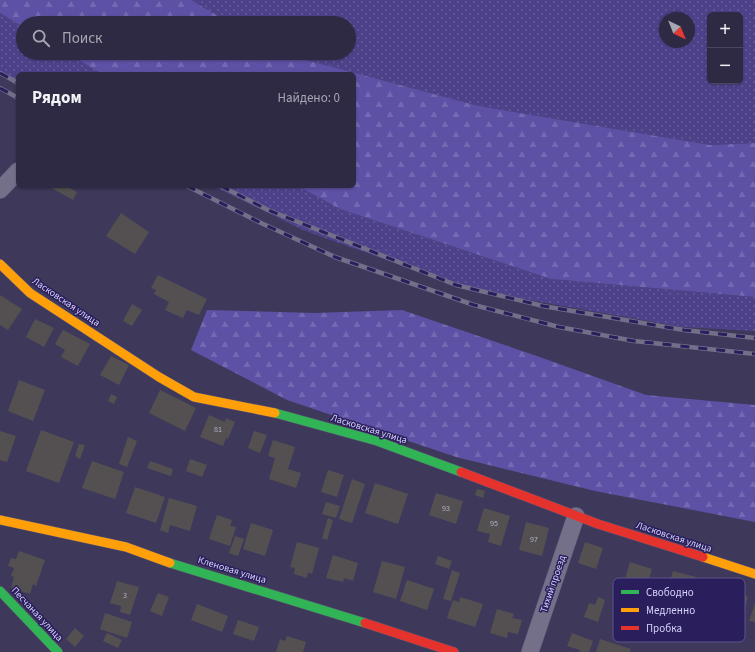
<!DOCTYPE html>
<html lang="ru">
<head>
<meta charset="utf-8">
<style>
	:root { --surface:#2e2a44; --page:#36324b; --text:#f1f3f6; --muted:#a7a7b2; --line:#49465d }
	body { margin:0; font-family:"Source Sans 3",sans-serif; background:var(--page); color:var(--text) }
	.controls { position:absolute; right:12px; top:12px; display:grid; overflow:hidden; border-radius:6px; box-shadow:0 1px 3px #0004 }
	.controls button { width:36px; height:36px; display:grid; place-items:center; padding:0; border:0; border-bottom:1px solid var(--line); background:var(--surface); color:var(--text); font:20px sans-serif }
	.compass { position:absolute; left:659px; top:12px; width:36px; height:36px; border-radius:50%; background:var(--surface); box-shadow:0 1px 3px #0004; rotate:137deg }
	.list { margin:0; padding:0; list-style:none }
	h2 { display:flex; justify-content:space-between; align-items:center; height:52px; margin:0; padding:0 16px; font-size:17px }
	h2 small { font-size:13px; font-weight:400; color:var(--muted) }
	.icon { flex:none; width:22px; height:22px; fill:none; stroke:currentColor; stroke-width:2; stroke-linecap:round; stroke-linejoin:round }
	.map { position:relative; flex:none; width:755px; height:652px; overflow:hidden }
	.search { position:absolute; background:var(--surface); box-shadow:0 1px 3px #0004; left:16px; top:16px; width:340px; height:44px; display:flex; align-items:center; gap:10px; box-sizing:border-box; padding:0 14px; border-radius:22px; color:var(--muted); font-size:15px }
	.panel { position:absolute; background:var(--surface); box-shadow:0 1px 3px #0004; left:16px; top:72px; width:340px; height:116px; border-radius:6px }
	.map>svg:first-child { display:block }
	.grass { fill:url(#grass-dots); fill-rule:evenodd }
	.forest { fill:url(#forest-firs) }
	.building { fill:#545052 }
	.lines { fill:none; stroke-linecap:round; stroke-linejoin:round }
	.street-casing { stroke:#5b5675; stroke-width:18 }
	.fast-casing { stroke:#5b5675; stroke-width:10 }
	.slow-casing { stroke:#5b5675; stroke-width:10 }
	.jam-casing { stroke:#5b5675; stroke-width:10 }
	.street { stroke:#74708a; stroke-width:17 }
	.fast { stroke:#30b455; stroke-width:9 }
	.slow { stroke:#ff9f0a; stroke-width:9 }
	.jam { stroke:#e5322d; stroke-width:9 }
	.rail-casing { stroke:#746f89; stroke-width:4.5 }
	.rail { stroke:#2b1e5d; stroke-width:3; stroke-dasharray:9; stroke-linecap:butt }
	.labels { text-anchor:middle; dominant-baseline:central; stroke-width:3; stroke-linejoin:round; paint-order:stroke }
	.number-label { font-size:8px; fill:#b3b2ce }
	.street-label { font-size:10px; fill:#d3d2f8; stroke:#2b1e5d }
	.key { fill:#2b1e5d; stroke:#5d548c; stroke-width:1 }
	.key-label { font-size:11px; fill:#d3d2f8 }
</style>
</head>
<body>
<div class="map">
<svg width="755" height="652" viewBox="0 0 755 652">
	<defs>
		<pattern id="grass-dots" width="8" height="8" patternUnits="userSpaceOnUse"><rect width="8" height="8" fill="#4d428a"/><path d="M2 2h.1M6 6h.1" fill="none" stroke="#665c9b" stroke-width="1.8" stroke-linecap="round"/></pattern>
		<pattern id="forest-firs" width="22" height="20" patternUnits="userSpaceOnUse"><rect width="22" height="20" fill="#5d51a5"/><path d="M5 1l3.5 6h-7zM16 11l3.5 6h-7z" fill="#7369b2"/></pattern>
	</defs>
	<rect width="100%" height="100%" fill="#3e385a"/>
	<path class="grass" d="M191,0h564v143l-45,2 -231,-39 -199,-53h69v-30h-119zM710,15h30v66h-30zM665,18h24v24h-24z
		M0,13l23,14v26h44l35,21h-84v9l-18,-9z
		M213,186h85l42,23 211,70 204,18v34l-72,-4 -154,-27 -84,-19 -142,-51z"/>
	<path class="forest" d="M0,0h191l39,23h-207v4l-23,-14z
		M67,53h213l199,53 231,39 45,-2v154l-204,-18 -211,-70 -42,-23h56v-112h-252z
		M207,310l107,3 88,-3 132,45 112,40 109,10v117l-160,-31 -139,-34 -169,-57 -96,-50z"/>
	<path class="building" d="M48,186h18l11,6 -4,8z
		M121,213l28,19 -14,22 -29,-18z
		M158,275l49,24 -8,16 -12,-5 -4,8 -18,-8 4,-8 -15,-8 2,-4 -5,-2z
		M0,295l22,14 -14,21 -8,-5z
		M132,304l10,6 -10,16 -9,-5z
		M35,319l19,9 -10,19 -18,-10z
		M63,330l27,14 -12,22 -17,-9 4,-7 -10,-6z
		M111,356l18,9 -10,20 -19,-10z
		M19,380l26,10 -12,31 -25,-10z
		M160,390l36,18 -11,23 -36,-18z
		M111,394l6,3 -3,7 -6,-3z
		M209,415l16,7 1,-4 9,4 -7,17 -2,-1 -3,8 -23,-9z
		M41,430l33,12 -15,41 -33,-12z
		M0,431l16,5 -9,26 -7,-2z
		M254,431l13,4 -7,18 -12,-5z
		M128,437l9,4 -10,26 -8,-3z
		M273,440l22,7 -7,22 13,4 -5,15 -27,-9 6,-21 -7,-2z
		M79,444l6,1 -5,14 -5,-3z
		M190,459l17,6 -5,12 -16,-6z
		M92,461l32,11 -9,27 -33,-11z
		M150,461l23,8 -2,7 -24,-8z
		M328,470l16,5 -7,22 -16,-5z
		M352,479l13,5 -13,39 -13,-4z
		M375,483l33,11 -10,30 -33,-11z
		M135,487l30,10 -9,26 -30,-10z
		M477,489l8,2 -2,7 -8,-3z
		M436,493l27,8 -7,23 -27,-9z
		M169,498l28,8 -7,25 -20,-6 -2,8 -8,-3z
		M326,502l14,4 -4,12 -14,-4z
		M484,508l26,8 -9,30 -13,-4 2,-8 -13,-3z
		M217,515l15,5 -2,6 6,1 -6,19 -21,-7z
		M328,518l5,2 -6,20 -5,-2z
		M526,522l23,6 -7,28 -23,-6z
		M251,523l22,7 -8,26 -22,-7z
		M235,536l9,3 -6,17 -9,-3z
		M297,542l22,6 -7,26 -4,-2 -1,6 -13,-4 1,-6 -5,-1z
		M585,542l18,6 -7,21 -18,-6z
		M19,551l26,9 -9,26 -3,-2 -3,10 -19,-6 3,-11 -3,-1 3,-8 -6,-2 3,-8 5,1z
		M333,555l25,8 -5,18 -9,-3 -1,4 -17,-4z
		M438,556l14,5 -3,8 -14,-5z
		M382,561l23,6 -9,32 -23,-7z
		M630,562l22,7 -7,22 -22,-6z
		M452,570l8,3 -9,28 -8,-2z
		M673,571l23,6 -6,22 -23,-7z
		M407,580l27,9 -7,21 -27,-9z
		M117,581l22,6 -9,28 -10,-3 1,-6 -11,-3z
		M158,593l11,4 -7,19 -12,-5z
		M738,593l10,4 -9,27 -10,-3z
		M460,597l23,7 -8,23 -28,-9 6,-18 6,2z
		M598,597l7,3 -7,22 -14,-5 5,-14 6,2z
		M755,603v19l-6,-1z
		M197,604l31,12 -6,16 -31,-12z
		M497,609l17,5 -2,4 10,2 -4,14 -10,-2 -1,6 -17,-5z
		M105,613l27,9 -5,16 -27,-9z
		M238,620l21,7 -5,14 -21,-7z
		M75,628l9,8 -9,11 -9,-8z
		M107,633l15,7 -4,8 -15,-7z
		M572,633l21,8 -4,11h-10l1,-2 -13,-4z
		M287,636l19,6 -3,10h-27l4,-13 5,2z
		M600,639l31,10 -1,3h-34z"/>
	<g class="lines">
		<defs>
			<path id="street" d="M0,190l18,-19
				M530,652l46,-136"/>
			<path id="fast" d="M275,413l102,28 84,31
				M170,563l195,60
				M0,591l58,61"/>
			<path id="slow" d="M0,264l30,29 129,84 35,20 81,16
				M0,520l126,27 44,16
				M703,557l52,17"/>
			<path id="jam" d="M461,472l137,52 105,33
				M365,623l89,29"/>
		</defs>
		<use href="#street" class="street-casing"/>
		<use href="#fast" class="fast-casing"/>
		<use href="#slow" class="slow-casing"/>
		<use href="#jam" class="jam-casing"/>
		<use href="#street" class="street"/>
		<use href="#fast" class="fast"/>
		<use href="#slow" class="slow"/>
		<use href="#jam" class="jam"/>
		<defs>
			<path id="rail" d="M0,73l18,10
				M0,88l18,10
				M187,186l74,37 74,34 139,48 85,22 75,14 121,13
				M221,186l47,24 188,75 87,21 141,24 71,8"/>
		</defs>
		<use href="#rail" class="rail-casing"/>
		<use href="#rail" class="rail"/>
	</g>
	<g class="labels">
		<g class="number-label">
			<text x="218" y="429">81</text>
			<text x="446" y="508">93</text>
			<text x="494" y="523">95</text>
			<text x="534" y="539">97</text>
			<text x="125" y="595">3</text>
		</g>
		<g class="street-label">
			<text transform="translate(66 302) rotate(34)">Ласковская улица</text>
			<text transform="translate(369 429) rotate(17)">Ласковская улица</text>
			<text transform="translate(674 537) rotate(18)">Ласковская улица</text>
			<text transform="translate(232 570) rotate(17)">Кленовая улица</text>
			<text transform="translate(553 584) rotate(-71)">Тихий проезд</text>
			<text transform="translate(37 614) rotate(47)">Песчаная улица</text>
		</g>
	</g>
	<rect x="613" y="578" width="132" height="64" rx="6" class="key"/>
	<rect x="621" y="590" width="18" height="4" fill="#30b455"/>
	<rect x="621" y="608" width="18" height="4" fill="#ff9f0a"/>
	<rect x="621" y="626" width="18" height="4" fill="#e5322d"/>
	<g class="key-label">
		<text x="646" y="596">Свободно</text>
		<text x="646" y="614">Медленно</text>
		<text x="646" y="632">Пробка</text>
	</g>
</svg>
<div class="controls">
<button>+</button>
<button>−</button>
</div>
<svg class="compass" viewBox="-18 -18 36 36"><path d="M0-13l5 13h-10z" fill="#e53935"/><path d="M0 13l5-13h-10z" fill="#a7a7b2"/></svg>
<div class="search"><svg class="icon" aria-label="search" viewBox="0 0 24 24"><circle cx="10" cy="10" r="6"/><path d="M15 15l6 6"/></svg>Поиск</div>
<section class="panel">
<h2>Рядом<small>Найдено: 0</small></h2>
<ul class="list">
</ul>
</section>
</div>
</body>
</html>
